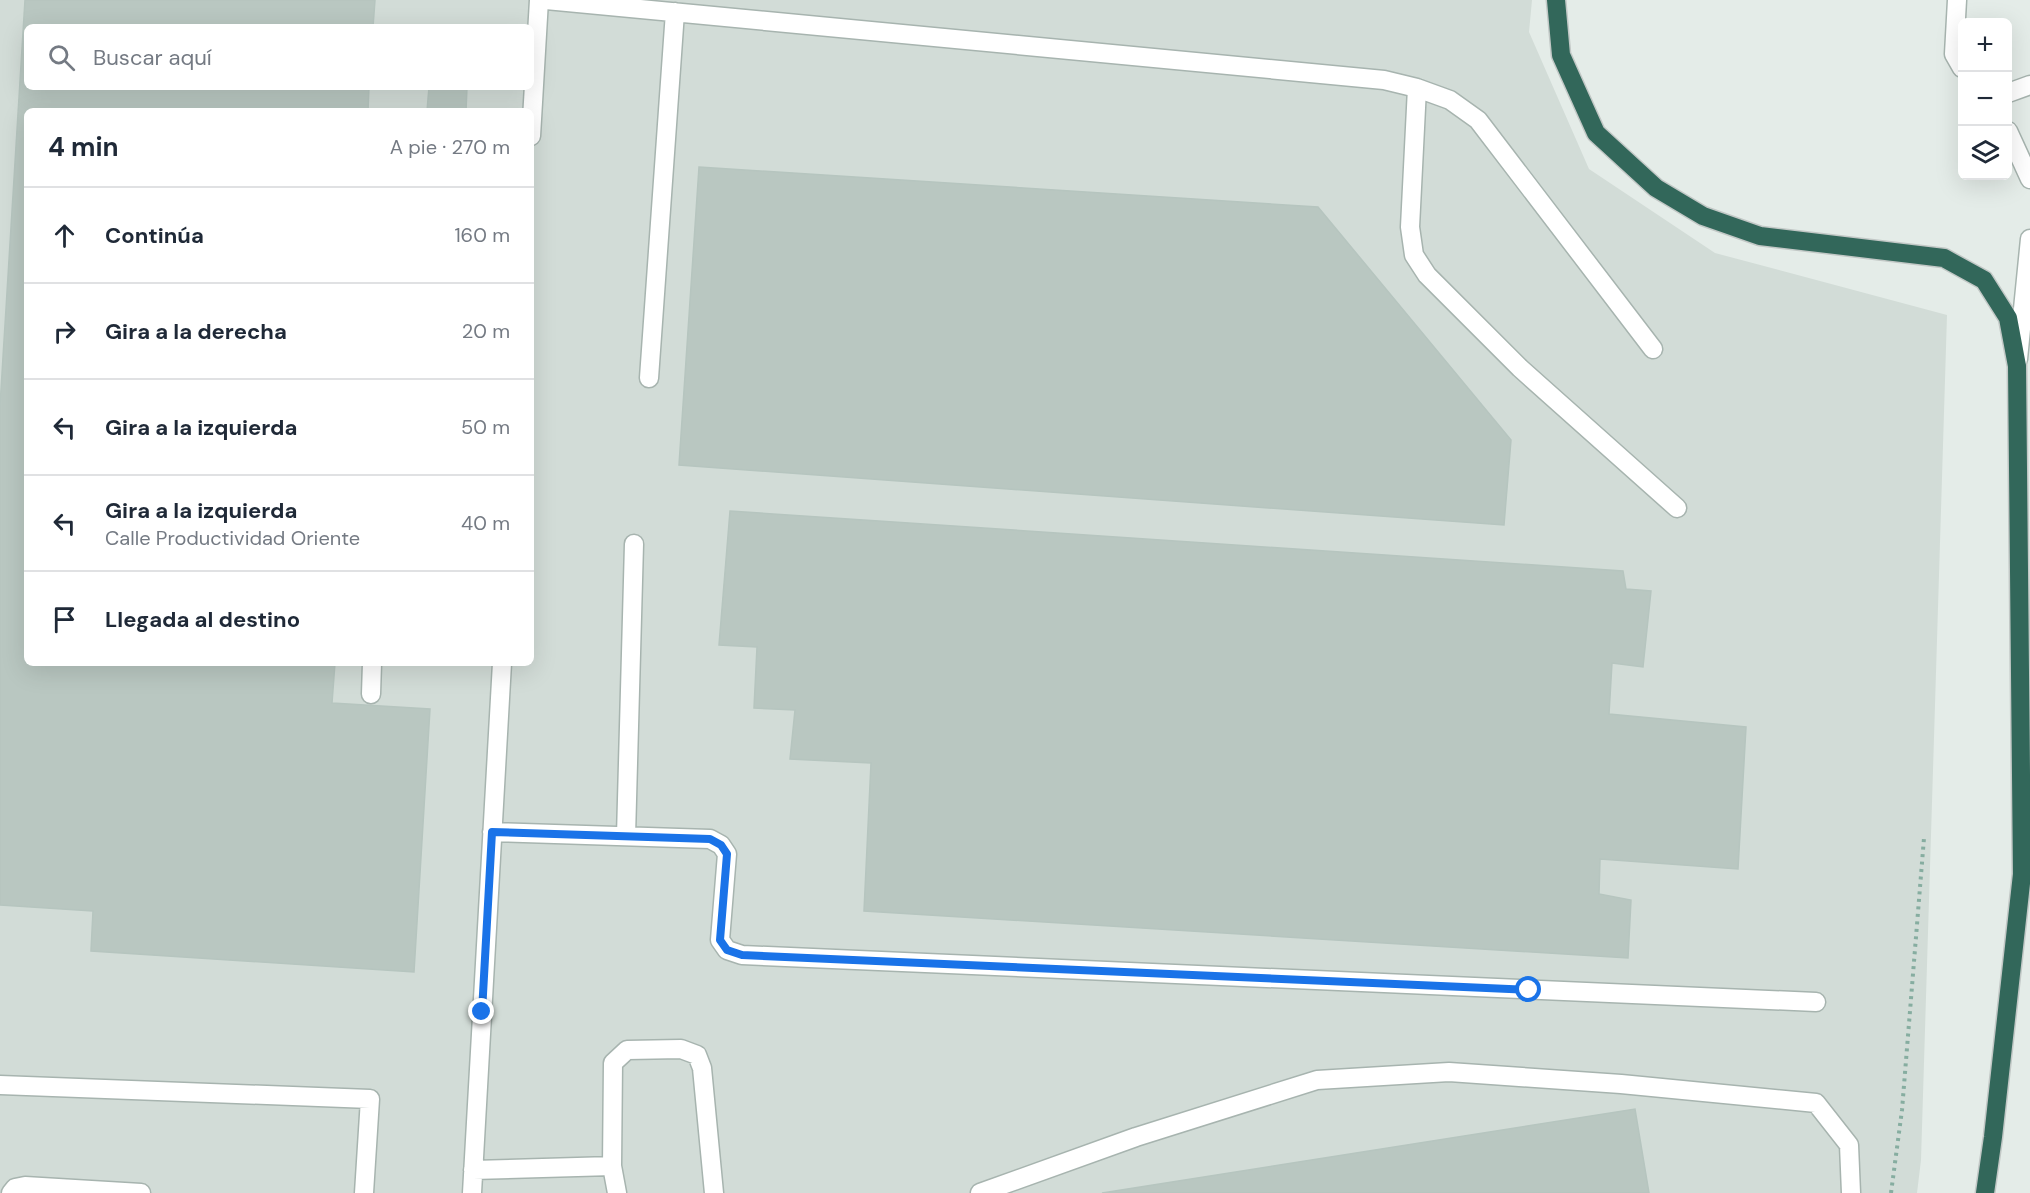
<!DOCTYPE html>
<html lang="es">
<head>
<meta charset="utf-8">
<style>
	:root { --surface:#fff; --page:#f2f2f3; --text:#1f2937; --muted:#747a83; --line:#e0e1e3 }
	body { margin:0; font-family:"DM Sans",sans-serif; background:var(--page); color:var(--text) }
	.controls { position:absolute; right:18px; top:18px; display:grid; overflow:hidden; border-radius:9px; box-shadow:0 6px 24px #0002 }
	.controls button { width:54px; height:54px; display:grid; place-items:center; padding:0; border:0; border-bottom:2px solid var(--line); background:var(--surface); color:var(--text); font:30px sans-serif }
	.stop { position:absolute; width:18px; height:18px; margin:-14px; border:4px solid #1a73e8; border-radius:50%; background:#fff }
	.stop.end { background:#1a73e8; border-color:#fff; box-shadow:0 2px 6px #0008 }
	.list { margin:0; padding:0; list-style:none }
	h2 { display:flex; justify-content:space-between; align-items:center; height:78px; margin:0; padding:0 24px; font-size:26px }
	h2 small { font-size:20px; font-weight:400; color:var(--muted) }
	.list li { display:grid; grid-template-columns:39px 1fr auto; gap:18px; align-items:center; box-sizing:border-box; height:96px; padding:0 24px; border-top:2px solid var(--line) }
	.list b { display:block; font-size:22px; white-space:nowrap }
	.list p { margin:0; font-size:20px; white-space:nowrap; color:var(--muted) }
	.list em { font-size:20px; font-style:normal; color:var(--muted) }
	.icon { flex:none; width:33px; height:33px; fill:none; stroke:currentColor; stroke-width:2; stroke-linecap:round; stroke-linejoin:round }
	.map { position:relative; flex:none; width:2030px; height:1193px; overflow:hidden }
	.search { position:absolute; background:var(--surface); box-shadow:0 6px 24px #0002; left:24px; top:24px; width:510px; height:66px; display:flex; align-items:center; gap:15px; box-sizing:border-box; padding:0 21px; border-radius:9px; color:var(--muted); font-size:22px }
	.panel { position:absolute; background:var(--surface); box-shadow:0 6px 24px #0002; left:24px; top:108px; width:510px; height:558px; border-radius:9px }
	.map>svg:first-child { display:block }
	.built { fill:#d2dcd7; fill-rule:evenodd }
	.building { fill:#b9c7c1; stroke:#b6c5bf; stroke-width:1.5 }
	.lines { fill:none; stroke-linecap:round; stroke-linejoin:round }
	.minor-casing { stroke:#a7b4af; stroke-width:21 }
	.highway-casing { stroke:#c2c8c6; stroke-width:21 }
	.path { stroke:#86ada0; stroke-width:4; stroke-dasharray:3 4.5; stroke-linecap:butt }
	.minor { stroke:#fff; stroke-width:18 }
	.highway { stroke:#32675a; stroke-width:18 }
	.route { stroke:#1a73e8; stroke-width:8 }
</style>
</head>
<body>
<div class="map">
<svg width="2030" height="1193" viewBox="0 0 2030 1193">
	<rect width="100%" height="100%" fill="#e4ece8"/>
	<path class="built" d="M0,0h1532l-3,32 60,137 126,84 232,62 -26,845 -4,33h-1917zM27,27h504v60h-504zM27,111h504v552h-504z"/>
	<path class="building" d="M25,0h350l-2,27h-346v60h342l-1,24h-341v552h308l-3,40 98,6 -16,263 -323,-21 2,-40 -93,-6v-499z
		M429,87h38l-1,24h-39z
		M699,167l619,40 193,233 -7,85 -825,-60z
		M730,511l893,60 3,18 25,2 -8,76 -31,-4 -3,51 137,13 -8,142 -138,-10 -1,35 32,6 -3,58 -764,-47 7,-148 -81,-4 5,-49 -41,-2 3,-61 -38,-2z
		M1635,1109l14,84h-547z"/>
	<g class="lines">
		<defs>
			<path id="minor" d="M546,0l838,80 33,8 33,12 28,20 175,229
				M1957,0l-3,54 8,14
				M1417,88l-7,139 4,28 13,20 93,93 157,140
				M2008,93l22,-8
				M2008,131l22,48
				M531,136l8,-136
				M2018,359l12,-120
				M649,378l26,-366
				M371,694l1,-31
				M492,832l218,7 11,6 6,9 -7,86 7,10 15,5 1074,47
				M626,836l8,-292
				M0,1085l370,14 -6,94
				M473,1170l139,-4
				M11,1193l4,-5 10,-2 116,7
				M472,1193l30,-530
				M617,1193l-5,-27 1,-103 14,-13 54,-1 16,6 5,13 12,125
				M980,1193l156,-56 181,-57 132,-8 172,12 195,19 33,42 2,48"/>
			<path id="highway" d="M1556,0l5,55 35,78 60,55 47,28 57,20 184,22 40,22 24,38 9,48 5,511
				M1985,1193l8,-56 30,-272"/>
		</defs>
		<use href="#minor" class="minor-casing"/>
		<use href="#highway" class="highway-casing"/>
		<path class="path" d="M1891,1193l11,-83 22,-272"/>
		<use href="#minor" class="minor"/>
		<use href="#highway" class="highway"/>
	</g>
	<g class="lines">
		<path class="route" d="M482,1012l10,-180 218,7 11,6 6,9 -7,86 7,10 15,5 787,35"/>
	</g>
</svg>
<div class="controls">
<button>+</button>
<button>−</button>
<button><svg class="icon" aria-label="layers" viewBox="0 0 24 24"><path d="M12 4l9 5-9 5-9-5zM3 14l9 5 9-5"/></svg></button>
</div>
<div class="stop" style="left:1529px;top:990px"></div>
<div class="stop end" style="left:482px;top:1012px"></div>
<div class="search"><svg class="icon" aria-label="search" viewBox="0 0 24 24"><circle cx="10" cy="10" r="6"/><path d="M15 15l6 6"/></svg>Buscar aquí</div>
<section class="panel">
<h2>4 min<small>A pie · 270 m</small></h2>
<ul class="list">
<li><svg class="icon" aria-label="ahead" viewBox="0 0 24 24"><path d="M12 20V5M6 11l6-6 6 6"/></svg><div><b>Continúa</b></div><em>160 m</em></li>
<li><svg class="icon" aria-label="right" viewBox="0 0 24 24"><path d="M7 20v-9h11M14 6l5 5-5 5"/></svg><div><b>Gira a la derecha</b></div><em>20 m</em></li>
<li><svg class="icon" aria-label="left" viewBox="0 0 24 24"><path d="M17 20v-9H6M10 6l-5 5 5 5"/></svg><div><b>Gira a la izquierda</b></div><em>50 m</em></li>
<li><svg class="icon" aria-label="left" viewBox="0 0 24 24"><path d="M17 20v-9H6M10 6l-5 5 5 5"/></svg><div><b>Gira a la izquierda</b><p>Calle Productividad Oriente</p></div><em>40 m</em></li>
<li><svg class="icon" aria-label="arrive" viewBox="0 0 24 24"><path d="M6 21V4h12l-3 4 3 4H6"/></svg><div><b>Llegada al destino</b></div></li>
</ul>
</section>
</div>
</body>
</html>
